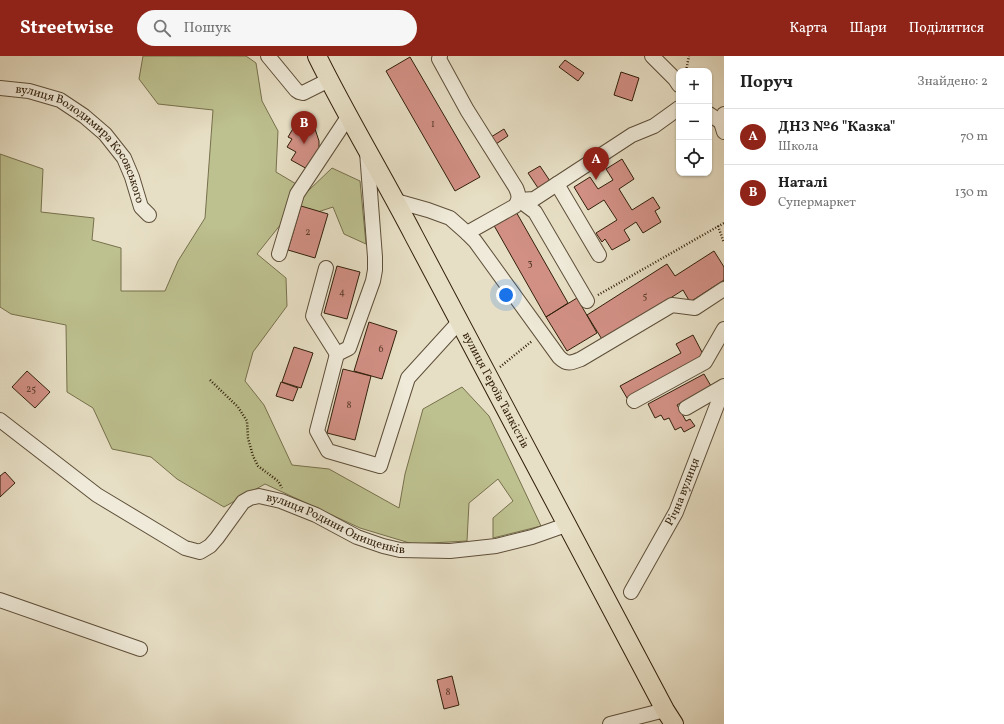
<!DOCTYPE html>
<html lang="uk">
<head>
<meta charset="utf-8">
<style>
	:root { --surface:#fff; --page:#f6f6f6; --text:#222; --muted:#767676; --line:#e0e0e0; --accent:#8f2418 }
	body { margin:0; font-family:Vollkorn,serif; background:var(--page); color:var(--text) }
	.controls { position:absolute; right:12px; top:12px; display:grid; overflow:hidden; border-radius:8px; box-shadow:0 1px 3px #0004 }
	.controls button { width:36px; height:36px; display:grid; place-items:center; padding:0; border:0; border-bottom:1px solid var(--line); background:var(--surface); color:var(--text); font:20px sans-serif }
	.you { position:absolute; left:506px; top:239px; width:14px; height:14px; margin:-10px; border:3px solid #fff; border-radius:50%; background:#1a73e8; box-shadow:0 0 0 6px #1a73e833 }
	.badge { display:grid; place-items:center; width:26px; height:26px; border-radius:50%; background:var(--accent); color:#fff; font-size:13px; font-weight:700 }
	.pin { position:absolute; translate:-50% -33px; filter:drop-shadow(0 1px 2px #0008) }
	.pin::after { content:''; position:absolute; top:21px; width:14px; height:12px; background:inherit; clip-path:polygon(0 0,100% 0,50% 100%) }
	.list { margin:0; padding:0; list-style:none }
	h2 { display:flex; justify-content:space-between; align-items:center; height:52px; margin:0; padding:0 16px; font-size:17px }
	h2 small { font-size:13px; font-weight:400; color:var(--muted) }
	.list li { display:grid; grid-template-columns:26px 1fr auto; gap:12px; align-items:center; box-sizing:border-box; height:56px; padding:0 16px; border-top:1px solid var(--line) }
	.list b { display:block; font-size:15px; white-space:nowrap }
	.list p { margin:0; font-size:13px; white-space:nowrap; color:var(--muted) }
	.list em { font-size:13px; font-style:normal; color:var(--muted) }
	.icon { flex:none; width:22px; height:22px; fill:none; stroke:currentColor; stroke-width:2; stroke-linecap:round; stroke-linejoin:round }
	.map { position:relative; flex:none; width:724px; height:668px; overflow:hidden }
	header { display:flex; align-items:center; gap:24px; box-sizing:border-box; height:56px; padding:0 20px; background:var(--accent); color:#fff }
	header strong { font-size:19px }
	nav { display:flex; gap:22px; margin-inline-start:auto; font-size:14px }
	.search { width:280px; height:36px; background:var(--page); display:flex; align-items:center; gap:10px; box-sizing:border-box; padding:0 14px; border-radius:22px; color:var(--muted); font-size:15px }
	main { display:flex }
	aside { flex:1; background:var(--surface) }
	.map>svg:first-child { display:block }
	.green { fill:#bdc08f; stroke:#77704c }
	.building { fill:#d29085; stroke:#311f0a }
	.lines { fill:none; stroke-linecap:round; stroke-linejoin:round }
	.minor-casing { stroke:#5e4f39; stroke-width:16 }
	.major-casing { stroke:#311f0a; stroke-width:20 }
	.path { stroke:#311f0a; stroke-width:2.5; stroke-dasharray:1 2; stroke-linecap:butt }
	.minor { stroke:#efead9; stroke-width:14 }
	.major { stroke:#e7dfc5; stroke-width:18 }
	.labels { text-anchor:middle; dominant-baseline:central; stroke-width:3; stroke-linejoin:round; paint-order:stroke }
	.number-label { font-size:10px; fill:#593b29 }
	.street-label { font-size:12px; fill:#311f0a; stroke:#efead9 }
</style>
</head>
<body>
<header>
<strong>Streetwise</strong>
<div class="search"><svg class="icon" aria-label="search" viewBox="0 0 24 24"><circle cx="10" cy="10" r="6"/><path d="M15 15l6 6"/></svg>Пошук</div>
<nav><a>Карта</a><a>Шари</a><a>Поділитися</a></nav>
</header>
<main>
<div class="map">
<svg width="724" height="668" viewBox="0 0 724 668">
	<rect width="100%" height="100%" fill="#e7dfc5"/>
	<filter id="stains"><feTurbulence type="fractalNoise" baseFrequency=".005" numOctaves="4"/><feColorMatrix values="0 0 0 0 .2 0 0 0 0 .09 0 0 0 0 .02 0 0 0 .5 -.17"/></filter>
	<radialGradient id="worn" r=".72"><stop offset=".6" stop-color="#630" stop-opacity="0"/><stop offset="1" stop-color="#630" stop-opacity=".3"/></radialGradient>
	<path class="green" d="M143,0h103l10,7 6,38 16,30 -2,41 32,19 24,-23 28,13 6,63 -22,-10 -11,-27 -52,17 -24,30 29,24 1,28 -34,46 -8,29 19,24 28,60 37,4 70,39 6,-34 18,-65 39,-22 27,29 52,110 -48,12v-20l20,-17 -15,-22 -29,24 -2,38 -54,3 -53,-16 -95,-44 -41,23 -47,-28 -26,-22 -39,-8 -19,-41 -26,-16 -1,-67 -55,-11 -11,-7v-153l43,15 -2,43 53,6 -2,22 29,8v43h44l13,-30 27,-43 8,-108 -55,-6 -19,-25z"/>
	<path class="building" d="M410,1l70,120 -25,14 -69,-120z
		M565,4l19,13 -6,8 -19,-14z
		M621,16l18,6 -7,23 -18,-6z
		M300,61l14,9 5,15v12l-10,17 -18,-10 5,-8 -9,-5 5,-8 -4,-2z
		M504,73l4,7 -12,8 -5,-7z
		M622,103l12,20 -15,10 13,21 21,-13 7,11 -5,3 6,11 -18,11 -7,-11 -12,8 6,10 -18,10 -7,-11 -3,3 -6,-9 21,-13 -13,-20 -16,10 -14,-23 16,-10 8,12 15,-9 -7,-11z
		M540,110l10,15 -12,7 -10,-15z
		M301,150l27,8 -13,44 -27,-8z
		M515,154l53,93 -22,14 -54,-95z
		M714,195l10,16v13l-34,22 -7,-12 -80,51 -16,-26 80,-51 8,12z
		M337,210l23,6 -13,47 -23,-6z
		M577,242l20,35 -30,18 -21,-34z
		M369,266l28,9 -15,48 -28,-8z
		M693,279l11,21 -77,42 -7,-12 61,-33 -5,-9z
		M294,291l19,6 -12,35 -19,-6z
		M343,313l28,7 -16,64 -28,-7z
		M27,315l23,21 -15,16 -23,-21z
		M704,318l7,12 -34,19 9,16 4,-2 5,7 -11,6 -3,-5 -6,3 -6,-12 -5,2 -3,-5 -6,3 -7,-14z
		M281,326l17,6 -5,13 -17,-5z
		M5,416l10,11 -15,14v-21z
		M452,620l7,29 -15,4 -7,-29z"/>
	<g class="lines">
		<defs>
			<g id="minor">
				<path d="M268,0l28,34 3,2 4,1 26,-13"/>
				<path d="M440,0l-1,3 28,51 49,78c3,7 4,11 -1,18l-48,27"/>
				<path d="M652,0l23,23 4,6"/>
				<path id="s1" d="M0,32l29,3 31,9 24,16 21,18 19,24 8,19 9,30 8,8"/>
				<path d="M709,58l12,8"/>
				<path d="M724,58l-3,8 3,10"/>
				<path d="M367,96l8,105v13l-2,11 -24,67 -12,6 -20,77 11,20 52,15 28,-88 51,-56"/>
				<path d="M557,128l42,71"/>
				<path d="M519,144l15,-1 98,-64 22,-9 25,-18"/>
				<path d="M519,144l16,12 52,89"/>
				<path d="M396,145l32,9 22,8 17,15 8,8 84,116c8,8 12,6 22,2l91,-54 23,3 29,-19"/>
				<path d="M279,198l18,-60 51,-77"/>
				<path d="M326,212l-13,48 24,38"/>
				<path d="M634,345l71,-39 19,-33"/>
				<path d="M686,352l38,-22"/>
				<path id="s2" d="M0,364l97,75 88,53 15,4 10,-6 7,-8 26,-36 7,-4 9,-2 22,5 35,14 41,22 26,9 17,4 50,1 46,-5 36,-9 34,-12"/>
				<path id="s3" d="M631,536l45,-80 48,-125"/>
				<path d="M0,544l140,49"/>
				<path d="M610,668l55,-14"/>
			</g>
			<g id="major">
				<path id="s4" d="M317,0c30,61 66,120 97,180 83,158 167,316 251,474l9,14"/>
			</g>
		</defs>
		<use href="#minor" class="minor-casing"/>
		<use href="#major" class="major-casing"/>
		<path class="path" d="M686,15l3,-15
			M718,170l6,17
			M598,239l126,-72
			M500,311l32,-26
			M210,324l28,27 9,14 1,17 5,18 5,10 20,15 4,7"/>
		<use href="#minor" class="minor"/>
		<use href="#major" class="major"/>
	</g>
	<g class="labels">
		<g class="number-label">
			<text x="433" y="68">1</text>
			<text x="308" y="176">2</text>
			<text x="530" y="207">3</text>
			<text x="342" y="236">4</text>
			<text x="645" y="240">5</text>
			<text x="381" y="293">6</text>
			<text x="31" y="333">25</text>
			<text x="349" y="349">8</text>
			<text x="448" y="636">8</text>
		</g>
		<g class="street-label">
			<text stroke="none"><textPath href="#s1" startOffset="106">вулиця Володимира Косовського</textPath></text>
			<text stroke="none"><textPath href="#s4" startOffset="379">вулиця Героїв Танкістів</textPath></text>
			<text stroke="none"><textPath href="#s3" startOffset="113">Річна вулиця</textPath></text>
			<text stroke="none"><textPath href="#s2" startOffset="407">вулиця Родини Онищенків</textPath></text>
		</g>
	</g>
	<rect width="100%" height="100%" filter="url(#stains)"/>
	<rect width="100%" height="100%" fill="url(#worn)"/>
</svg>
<div class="controls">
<button>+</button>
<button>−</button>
<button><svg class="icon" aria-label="locate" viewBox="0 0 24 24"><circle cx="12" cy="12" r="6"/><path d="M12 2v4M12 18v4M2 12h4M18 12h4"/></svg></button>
</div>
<div class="you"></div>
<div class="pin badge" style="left:596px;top:124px">A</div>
<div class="pin badge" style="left:304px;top:88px">B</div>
</div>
<aside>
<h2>Поруч<small>Знайдено: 2</small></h2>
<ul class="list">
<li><span class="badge">A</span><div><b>ДНЗ №6 &quot;Казка&quot;</b><p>Школа</p></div><em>70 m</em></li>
<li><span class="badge">B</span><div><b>Наталі</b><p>Супермаркет</p></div><em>130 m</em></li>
</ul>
</aside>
</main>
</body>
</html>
